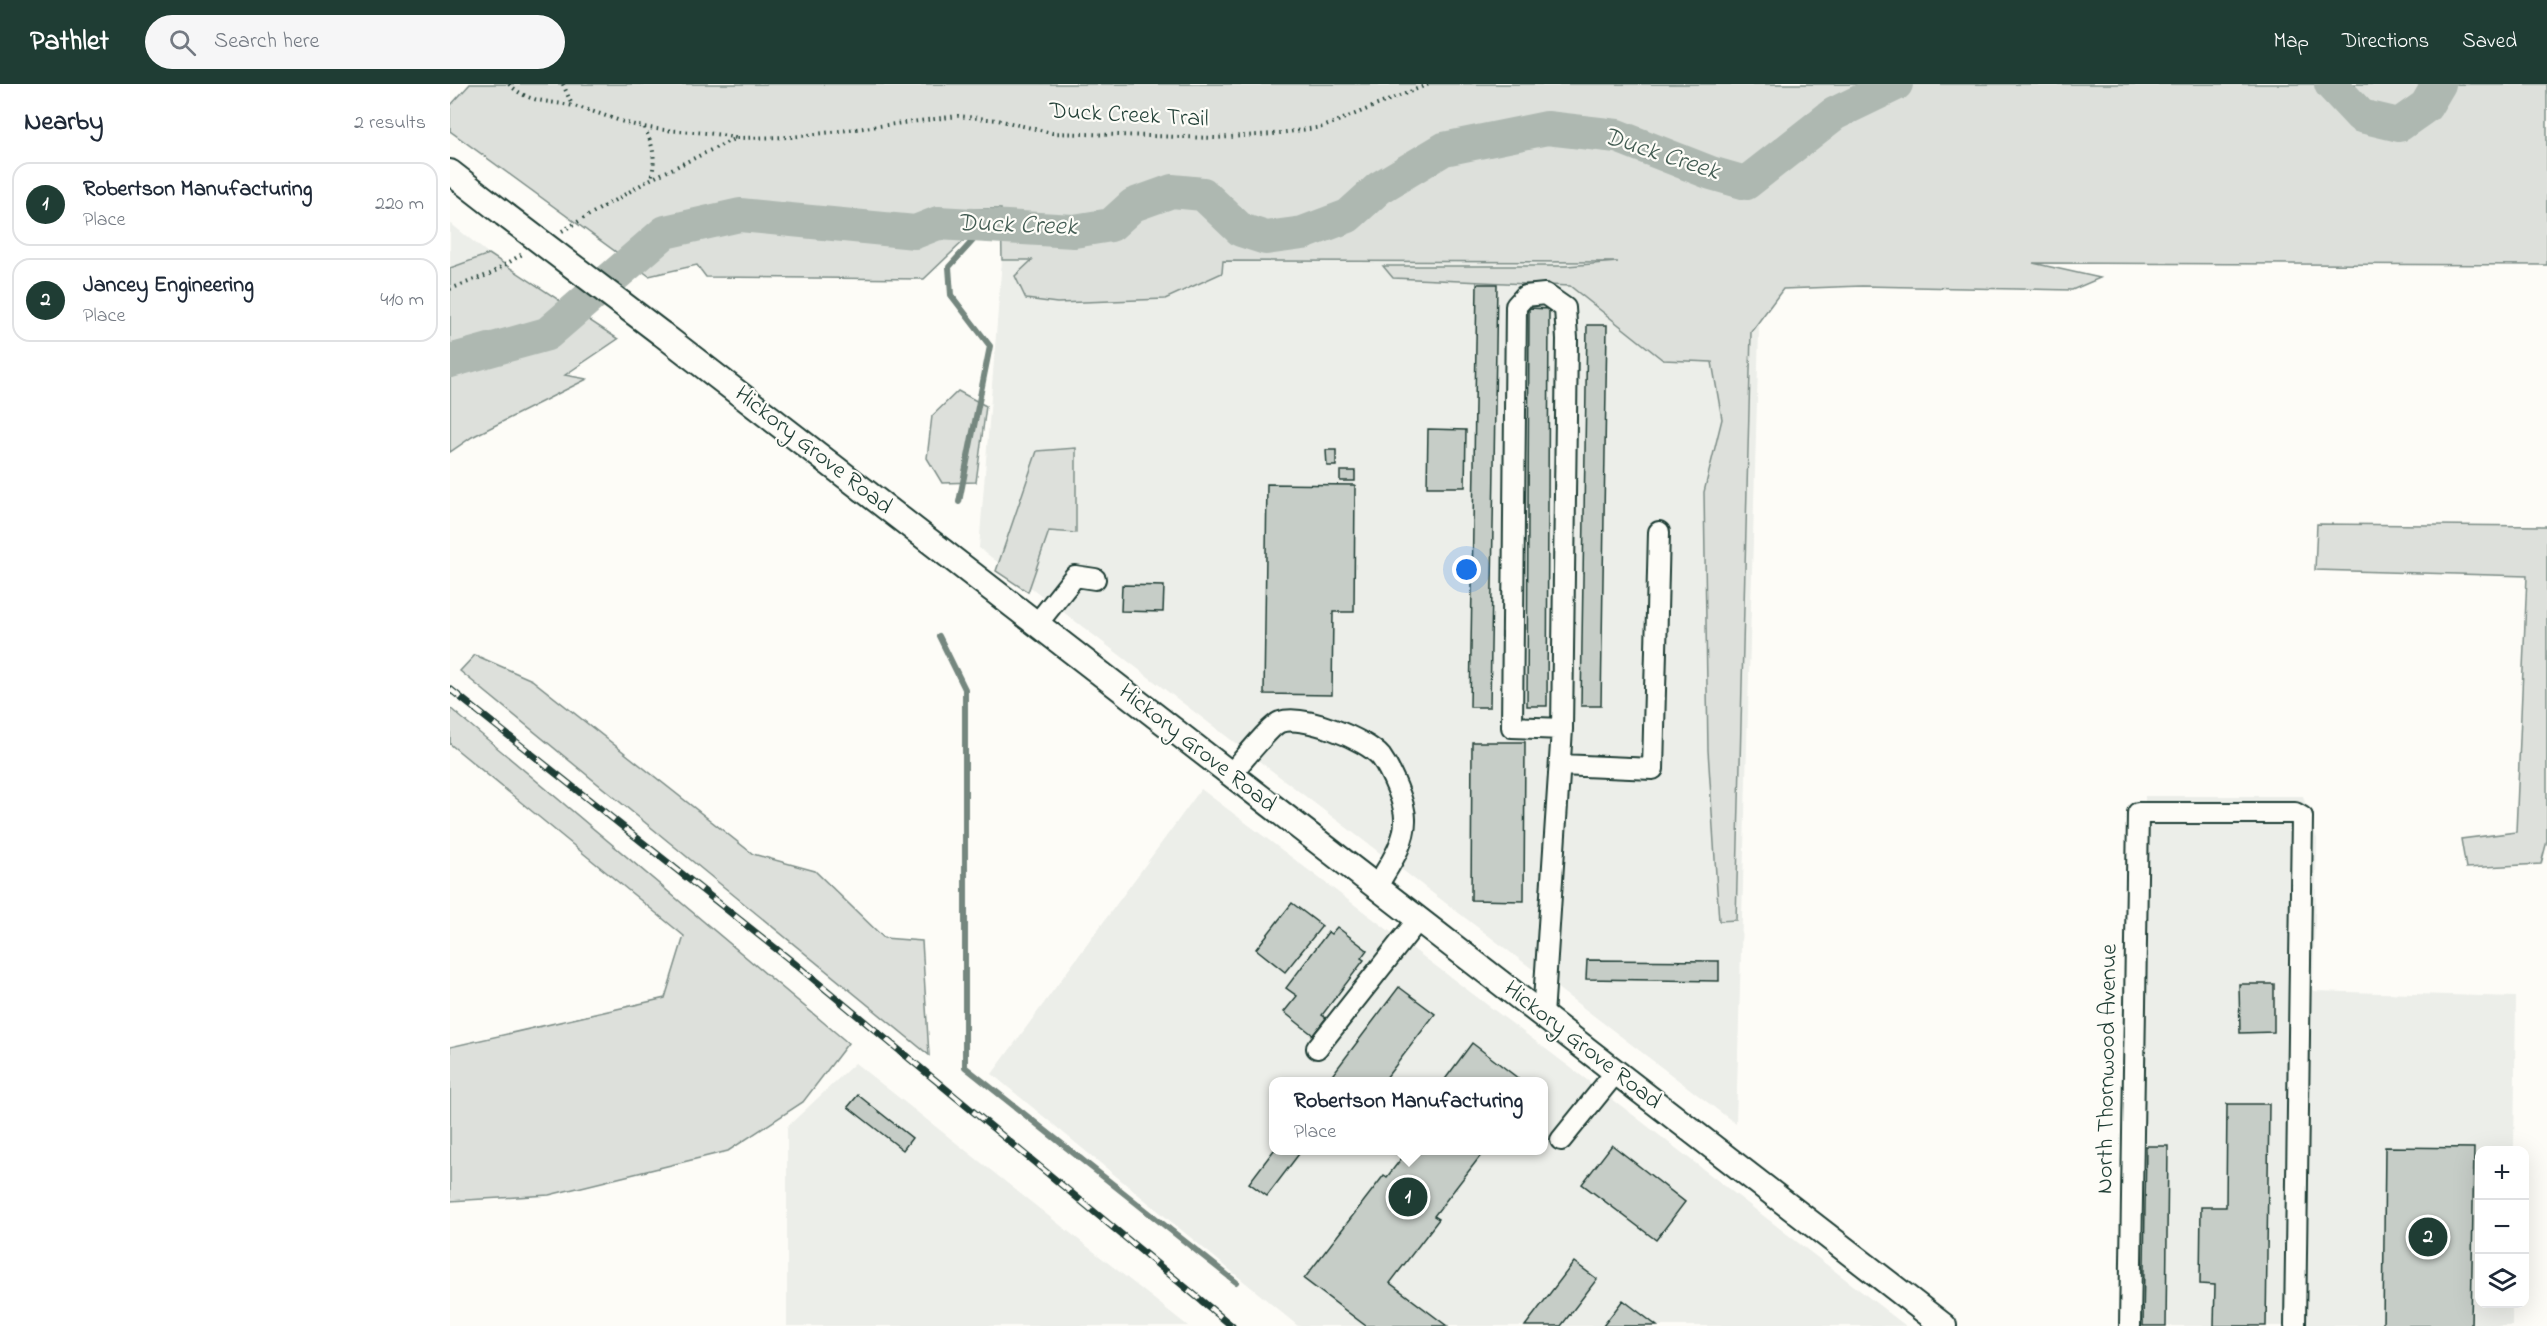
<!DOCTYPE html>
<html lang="en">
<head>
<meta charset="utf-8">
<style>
	:root { --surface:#fff; --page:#f6f6f7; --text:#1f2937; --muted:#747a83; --line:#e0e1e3; --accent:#1f3d34 }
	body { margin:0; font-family:"Indie Flower",sans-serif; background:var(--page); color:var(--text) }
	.controls { position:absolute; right:18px; bottom:18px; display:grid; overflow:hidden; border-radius:12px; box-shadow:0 6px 24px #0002 }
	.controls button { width:54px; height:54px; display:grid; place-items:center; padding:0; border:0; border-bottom:2px solid var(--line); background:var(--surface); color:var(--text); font:30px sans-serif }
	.you { position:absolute; left:1017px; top:486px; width:21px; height:21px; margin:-15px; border:4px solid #fff; border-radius:50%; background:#1a73e8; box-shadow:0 0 0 9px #1a73e833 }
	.badge { display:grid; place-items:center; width:39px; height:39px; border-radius:50%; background:var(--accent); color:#fff; font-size:20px; font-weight:700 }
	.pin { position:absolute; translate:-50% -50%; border:3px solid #fff; box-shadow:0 2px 6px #0006 }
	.popup { position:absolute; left:819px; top:993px; width:279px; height:78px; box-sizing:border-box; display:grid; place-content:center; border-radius:12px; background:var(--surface); filter:drop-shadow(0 2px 4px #0005); font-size:20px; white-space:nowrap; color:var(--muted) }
	.popup b { font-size:22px; color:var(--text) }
	.popup::after { content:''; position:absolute; left:50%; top:100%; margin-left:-12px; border:12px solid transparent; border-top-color:var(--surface) }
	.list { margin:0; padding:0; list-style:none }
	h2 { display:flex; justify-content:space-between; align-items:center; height:78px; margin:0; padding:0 24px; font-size:26px }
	h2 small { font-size:20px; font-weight:400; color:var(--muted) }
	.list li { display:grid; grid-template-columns:39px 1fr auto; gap:18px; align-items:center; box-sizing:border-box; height:84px; margin:0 12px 12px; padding:0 12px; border:2px solid var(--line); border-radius:18px }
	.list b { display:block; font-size:22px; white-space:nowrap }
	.list p { margin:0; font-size:20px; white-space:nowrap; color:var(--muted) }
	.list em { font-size:20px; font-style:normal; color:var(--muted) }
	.icon { flex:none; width:33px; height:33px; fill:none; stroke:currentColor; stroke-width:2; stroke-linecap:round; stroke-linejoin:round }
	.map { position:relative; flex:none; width:2097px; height:1242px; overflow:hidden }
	header { display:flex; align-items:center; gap:36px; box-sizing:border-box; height:84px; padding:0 30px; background:var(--accent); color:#fff }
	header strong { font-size:28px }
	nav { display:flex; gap:33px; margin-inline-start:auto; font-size:21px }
	.search { width:420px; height:54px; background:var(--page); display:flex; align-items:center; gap:15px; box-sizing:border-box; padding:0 21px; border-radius:33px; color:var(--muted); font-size:22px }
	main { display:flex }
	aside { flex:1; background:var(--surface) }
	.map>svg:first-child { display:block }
	.built { fill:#eceee9; fill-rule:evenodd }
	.green { fill:#dde0db; stroke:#7e8e88; stroke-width:1.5 }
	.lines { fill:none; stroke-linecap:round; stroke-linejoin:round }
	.stream { stroke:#75877f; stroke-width:6 }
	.river { stroke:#aeb8b1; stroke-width:34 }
	.building { fill:#c6cdc7; stroke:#1f3d34; stroke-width:1.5 }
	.minor-casing { stroke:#1f3d34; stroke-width:24 }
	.major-casing { stroke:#1f3d34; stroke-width:28 }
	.path { stroke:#1f3d34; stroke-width:4; stroke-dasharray:1.5 4.5; stroke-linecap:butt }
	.minor { stroke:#fdfcf7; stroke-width:20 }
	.major { stroke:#fdfcf7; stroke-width:24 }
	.rail-casing { stroke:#1f3d34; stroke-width:7 }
	.rail { stroke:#fdfcf7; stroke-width:4.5; stroke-dasharray:14; stroke-linecap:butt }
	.major-bridge-casing { stroke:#1f3d34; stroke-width:28; stroke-linecap:butt }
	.major-bridge { stroke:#fdfcf7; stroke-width:24 }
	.labels { text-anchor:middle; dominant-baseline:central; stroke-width:4.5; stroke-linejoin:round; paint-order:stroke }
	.street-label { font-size:24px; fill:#1f3d34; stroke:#fdfcf7 }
	.water-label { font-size:26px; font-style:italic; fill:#435c53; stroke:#fdfcf7 }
</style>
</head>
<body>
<header>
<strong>Pathlet</strong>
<div class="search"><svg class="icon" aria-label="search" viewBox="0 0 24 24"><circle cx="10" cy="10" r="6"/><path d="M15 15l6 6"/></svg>Search here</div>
<nav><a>Map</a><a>Directions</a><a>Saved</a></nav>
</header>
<main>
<aside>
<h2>Nearby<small>2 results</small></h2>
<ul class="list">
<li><span class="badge">1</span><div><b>Robertson Manufacturing</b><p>Place</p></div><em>220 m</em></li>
<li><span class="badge">2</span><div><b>Jancey Engineering</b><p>Place</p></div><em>410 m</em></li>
</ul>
</aside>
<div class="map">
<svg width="2097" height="1242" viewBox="0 0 2097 1242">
	<rect width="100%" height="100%" fill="#fdfcf7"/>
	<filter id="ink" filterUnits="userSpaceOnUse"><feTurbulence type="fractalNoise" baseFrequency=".0167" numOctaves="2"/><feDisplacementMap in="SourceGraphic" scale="12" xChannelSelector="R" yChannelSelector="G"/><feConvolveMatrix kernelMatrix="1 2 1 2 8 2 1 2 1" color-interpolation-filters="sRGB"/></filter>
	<g filter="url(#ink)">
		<path class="built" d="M0,139l39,31 -39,14z
			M552,176l759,2 -25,862 -757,-576z
			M751,705l423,319 282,218h-608l-306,-252zM823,998h270v68h-270z
			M1695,712h158l14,43 -4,152 203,6 -2,153h-34v154h32v22h-372z
			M405,979l333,263h-401v-199z"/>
		<path class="green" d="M20,0h2077v181l-514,-2 67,15 -28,12 -210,-4 -79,3 -32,43 -15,588 -17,1 -11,-171 -4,-258 18,-73 -10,-57 -49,-2 -93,-74 -177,-8 -10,-12h183l52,-4 -395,-1 -1,12 -57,26 -108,4 -31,-4 -11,-23 17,-16h-30l-1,-51h-45l-111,24 64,6 60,-22 2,17 -47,45 -218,-2 -9,-12 -48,11 -199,-145v-25z
			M39,170l129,85 -53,36 22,4 -115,58 -22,15v-184z
			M508,307l28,15 -10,76 -34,1 -15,-25 5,-42z
			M626,364v85l-27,-2 -21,61 -32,-21 41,-120z
			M1867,440l230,2v315l-6,23 -75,4 -5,-29 55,-7 11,-256 -212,-6z
			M25,571l57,25 221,174 62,17 69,67 38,3 7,114 -469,-384z
			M0,624l398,335 -45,59 -75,49 -179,44 -99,6v-154l215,-49 19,-62 -234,-192z"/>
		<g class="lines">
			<path class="stream" d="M509,418l31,-156 -39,-51 -2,-28 38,-42
				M489,552l26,53v378l271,215"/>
			<path class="river" d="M1881,0l30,32 38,9 27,-19 13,-22
				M0,277l97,-27 118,-102 75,-17 175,17 23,-9 136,8 37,-6 22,-20 39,-14 31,3 38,36 25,8 37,-5 45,-17 31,-28 65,-39 103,-21 70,8 94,37 35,10 88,-69 62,-30"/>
		</g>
		<path class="building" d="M1027,200h20l-7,423h-20z
			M1079,224l20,1 -2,397h-20z
			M1137,241h20l-6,381h-20z
			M978,345l38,1 -1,57h-38z
			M876,366h10v16h-9z
			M890,387h15v10h-15z
			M817,400l88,1 -1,127h-21l-1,83 -68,-1z
			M672,501l42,1 -1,26 -42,-1z
			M1022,658h53l-1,159 -53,-1z
			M842,819l30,23 -37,46 -29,-23z
			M887,843l30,23 -6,8 3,2 -42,55 4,3 -13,17 -29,-23 13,-16 -11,-8 42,-56 3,2z
			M1137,876l132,1v20l-133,-2z
			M1789,900h35v48l-34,1z
			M949,903l36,27 -52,68h-56z
			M1022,959l51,39h-80z
			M408,1011l54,43 -9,12 -55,-43z
			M1777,1020h42l-3,222h-52l1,-41 -15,-1 1,-77h25z
			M1162,1061l73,57 -29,38 -74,-56z
			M1696,1062h22l-2,180h-23z
			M1935,1063l89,1 -3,178h-88z
			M824,1066h28l-35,46 -18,-13z
			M958,1066h77l-51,66 5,3 -49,64 57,43h-81l-62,-47 80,-104 3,2z
			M1124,1178l23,17 -36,47h-36z
			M1173,1216l34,26h-54z"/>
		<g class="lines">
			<defs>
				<path id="minor" d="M586,541l39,-49 20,3
					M1110,681l93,4 6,-237
					M780,691c9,-10 40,-49 50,-53 23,-8 86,17 101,35 10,14 25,47 24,64 0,24 -18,47 -29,67
					M1093,932l19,-287 5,-390 -2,-31 -20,-14 -20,2 -9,10 -4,421 50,2
					M867,964l101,-128
					M1111,1056l55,-68
					M1680,1242l8,-513h157l7,4 -7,509"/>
				<path id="major" d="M0,88l54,42
					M212,250l1282,992"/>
			</defs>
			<use href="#minor" class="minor-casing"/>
			<use href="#major" class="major-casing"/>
			<path class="path" d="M59,0c20,20 39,16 64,22 24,5 47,17 71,21 30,6 61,3 92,11
				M113,0l9,21
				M194,44c10,17 12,32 7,51
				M112,147l89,-52 85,-41 56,-1 166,-21 40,4 54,13 163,5 58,-4 50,-7 106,-43
				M0,205l40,-15 34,-21"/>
			<use href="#minor" class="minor"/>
			<use href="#major" class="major"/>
			<defs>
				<path id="rail" d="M0,605l344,274 438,363"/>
			</defs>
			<use href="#rail" class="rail-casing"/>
			<use href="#rail" class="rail"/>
			<defs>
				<path id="major-bridge" d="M54,130l158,120"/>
			</defs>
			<use href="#major-bridge" class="major-bridge-casing"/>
			<use href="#major-bridge" class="major-bridge"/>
		</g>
	</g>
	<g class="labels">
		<g class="street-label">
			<text transform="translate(679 32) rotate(3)">Duck Creek Trail</text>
			<text transform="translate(363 367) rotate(38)">Hickory Grove Road</text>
			<text transform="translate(747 665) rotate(38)">Hickory Grove Road</text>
			<text transform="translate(1132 962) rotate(38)">Hickory Grove Road</text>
			<text transform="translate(1658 985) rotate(-89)">North Thornwood Avenue</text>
		</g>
		<g class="water-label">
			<text transform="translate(1211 71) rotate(18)">Duck Creek</text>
			<text transform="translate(567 142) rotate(2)">Duck Creek</text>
		</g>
	</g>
</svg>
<div class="controls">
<button>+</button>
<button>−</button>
<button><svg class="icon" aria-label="layers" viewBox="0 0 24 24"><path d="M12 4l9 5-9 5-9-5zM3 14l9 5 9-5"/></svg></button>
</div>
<div class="you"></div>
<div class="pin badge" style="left:958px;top:1113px">1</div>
<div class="popup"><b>Robertson Manufacturing</b>Place</div>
<div class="pin badge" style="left:1978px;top:1153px">2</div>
</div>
</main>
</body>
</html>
